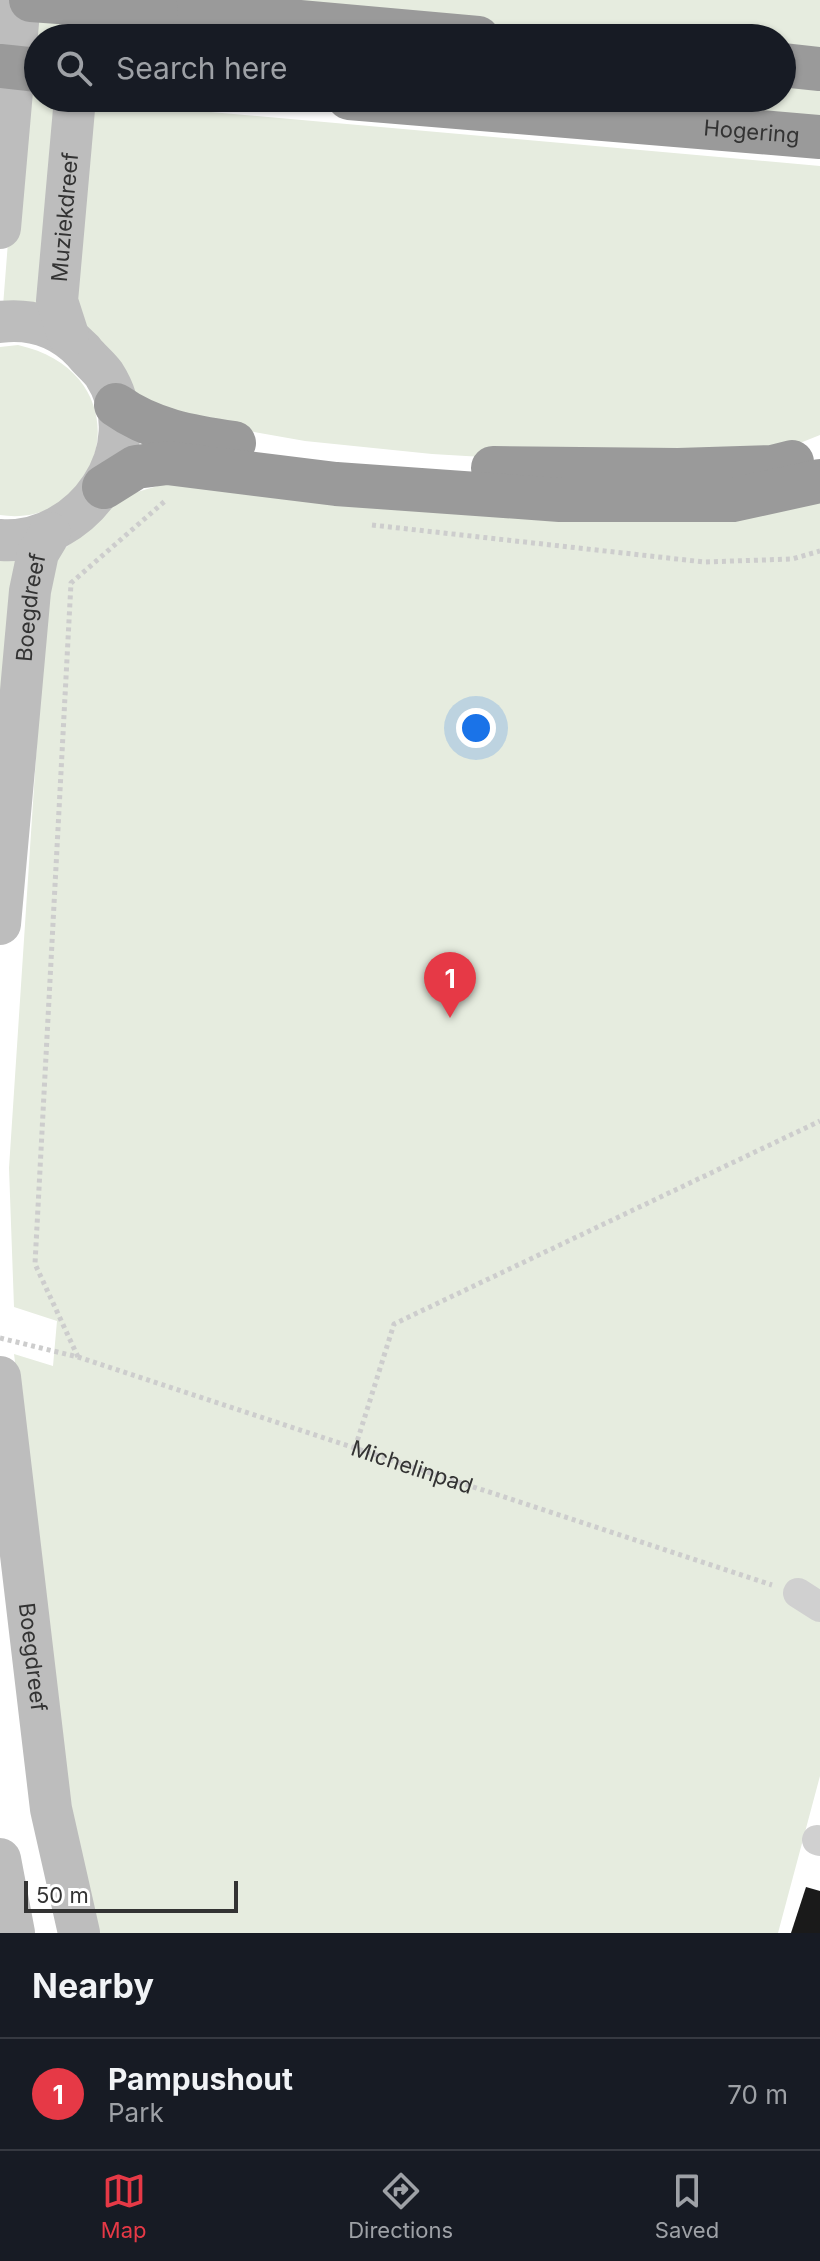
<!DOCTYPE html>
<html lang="en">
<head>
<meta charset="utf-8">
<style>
	:root { --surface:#171b24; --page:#20242c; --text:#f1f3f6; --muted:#9ea1a6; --line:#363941; --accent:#e63946 }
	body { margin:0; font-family:Inter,sans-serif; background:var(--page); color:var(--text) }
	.scale { position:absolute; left:24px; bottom:20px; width:214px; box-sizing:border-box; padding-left:8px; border:4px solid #333; border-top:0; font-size:22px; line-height:28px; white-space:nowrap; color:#333; -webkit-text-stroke:6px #fff; paint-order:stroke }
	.you { position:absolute; left:476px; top:728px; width:28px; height:28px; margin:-20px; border:6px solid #fff; border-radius:50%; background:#1a73e8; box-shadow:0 0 0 12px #1a73e833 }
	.badge { display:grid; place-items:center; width:52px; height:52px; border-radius:50%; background:var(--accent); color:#fff; font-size:26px; font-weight:700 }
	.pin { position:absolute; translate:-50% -66px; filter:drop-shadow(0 2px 4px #0008) }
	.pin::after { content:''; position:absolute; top:42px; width:28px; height:24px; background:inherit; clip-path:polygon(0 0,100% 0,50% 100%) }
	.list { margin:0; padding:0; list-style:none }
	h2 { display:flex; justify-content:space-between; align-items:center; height:104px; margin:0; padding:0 32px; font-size:34px }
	h2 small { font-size:26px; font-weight:400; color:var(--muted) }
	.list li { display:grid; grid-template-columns:52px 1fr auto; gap:24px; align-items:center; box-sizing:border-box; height:112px; padding:0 32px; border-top:2px solid var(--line) }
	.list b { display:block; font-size:30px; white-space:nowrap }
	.list p { margin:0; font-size:26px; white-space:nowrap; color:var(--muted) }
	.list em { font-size:26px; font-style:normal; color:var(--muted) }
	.icon { flex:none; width:44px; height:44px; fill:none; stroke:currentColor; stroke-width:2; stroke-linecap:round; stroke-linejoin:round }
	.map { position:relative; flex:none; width:820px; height:1933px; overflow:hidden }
	.search { position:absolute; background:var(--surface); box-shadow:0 2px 6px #0004; left:24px; right:24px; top:24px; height:88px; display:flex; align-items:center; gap:20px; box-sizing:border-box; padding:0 28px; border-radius:44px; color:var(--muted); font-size:30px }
	.sheet { height:216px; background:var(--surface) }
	nav { display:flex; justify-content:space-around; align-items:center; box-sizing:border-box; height:112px; border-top:2px solid var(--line); background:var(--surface); font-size:22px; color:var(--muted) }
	nav a { display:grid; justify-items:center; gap:4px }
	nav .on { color:var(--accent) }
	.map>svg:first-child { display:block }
	.green { fill:#e6ecdf }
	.building { fill:#1a1a1a }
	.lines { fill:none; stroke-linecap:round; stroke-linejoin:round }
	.path { stroke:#cdcdcd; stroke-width:5; stroke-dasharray:4 4; stroke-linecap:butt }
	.street { stroke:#d0d0d0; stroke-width:30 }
	.secondary { stroke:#bdbdbd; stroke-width:42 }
	.highway { stroke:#9a9a9a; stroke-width:44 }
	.highway-bridge { stroke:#9a9a9a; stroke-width:44 }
	.labels { text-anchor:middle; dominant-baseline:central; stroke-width:8; stroke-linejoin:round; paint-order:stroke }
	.street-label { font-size:22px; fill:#333; stroke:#fff }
</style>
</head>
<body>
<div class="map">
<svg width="820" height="1933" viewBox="0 0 820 1933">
	<rect width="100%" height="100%" fill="#fff"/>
	<path class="green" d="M27,0h41l-4,38h-26v60h20l-14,213 -41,-5z
		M182,0h638v51h-38v-13c-201,0 -400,-17 -600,-38z
		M93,20l201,18h-202z
		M782,80l38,3v41l-311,-26h273z
		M87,101l733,65v269l-45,18 -292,4 -51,-3 -127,-13 -152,-27 -73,-92 -11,-31z
		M18,345c128,29 87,186 -18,170v-168z
		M181,479l639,16v1281l-42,157h-681l-21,-79 -62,-500 39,12 4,-45 -43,-14 -5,-139 39,-594 15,-24 42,-36 12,-16z
		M0,554l26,4 -26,208z"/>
	<path class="building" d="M806,1887l14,4v42h-29z"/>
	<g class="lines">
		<g class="path">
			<path d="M372,525l332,37 88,-3 28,-8"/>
			<path id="s1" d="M0,1338l78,19 694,228"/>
			<path d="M78,1357l-43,-93 36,-681 94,-82"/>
			<path d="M355,1448l39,-124 426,-203"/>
		</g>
		<path class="street" d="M798,1593l22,14
			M817,1840l3,1"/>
		<g class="secondary">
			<path d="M81,38l4,-38"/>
			<path d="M0,228l20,-228"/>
			<path d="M0,322c32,-4 61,6 83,29 6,8 15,15 21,23 48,74 -21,172 -104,166"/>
			<path id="s2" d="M68,335l-11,-34 18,-203"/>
			<path id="s3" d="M0,924l30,-333 8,-38 12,-20"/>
			<path id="s4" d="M0,1377l51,432 28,124"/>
			<path d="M0,1859l14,74"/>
		</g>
		<g class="highway">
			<path d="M156,9l322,29"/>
			<path d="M782,65l38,4"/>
			<path id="s5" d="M349,98l471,39"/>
			<path d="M116,405c35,25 75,32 118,38"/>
			<path d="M493,468l185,2 94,-3 20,-5"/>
			<path d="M104,487l32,-20 31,-4 169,21 224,16h173l87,-19"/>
		</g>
		<path class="highway-bridge" d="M31,0l125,9
			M0,66l38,4"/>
	</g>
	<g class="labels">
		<g class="street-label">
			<text stroke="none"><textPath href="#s5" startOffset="404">Hogering</textPath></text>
			<text stroke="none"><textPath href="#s2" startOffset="120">Muziekdreef</textPath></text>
			<text stroke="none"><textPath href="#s3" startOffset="318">Boegdreef</textPath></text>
			<text stroke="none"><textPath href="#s1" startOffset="432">Michelinpad</textPath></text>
			<text stroke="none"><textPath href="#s4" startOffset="282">Boegdreef</textPath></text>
		</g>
	</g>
</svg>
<div class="scale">50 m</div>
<div class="you"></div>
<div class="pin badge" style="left:450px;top:1018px">1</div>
<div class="search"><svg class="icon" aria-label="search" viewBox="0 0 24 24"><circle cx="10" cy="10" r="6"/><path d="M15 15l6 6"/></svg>Search here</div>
</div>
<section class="sheet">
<h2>Nearby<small></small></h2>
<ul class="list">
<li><span class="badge">1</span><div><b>Pampushout</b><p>Park</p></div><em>70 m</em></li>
</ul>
</section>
<nav>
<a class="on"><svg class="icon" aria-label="map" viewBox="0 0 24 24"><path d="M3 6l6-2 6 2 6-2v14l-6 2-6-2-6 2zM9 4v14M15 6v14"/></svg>Map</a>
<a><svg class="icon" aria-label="directions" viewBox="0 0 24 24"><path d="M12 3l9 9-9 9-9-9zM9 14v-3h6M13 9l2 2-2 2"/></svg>Directions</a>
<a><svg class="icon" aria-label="saved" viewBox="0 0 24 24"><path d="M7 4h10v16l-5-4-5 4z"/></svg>Saved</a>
</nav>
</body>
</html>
